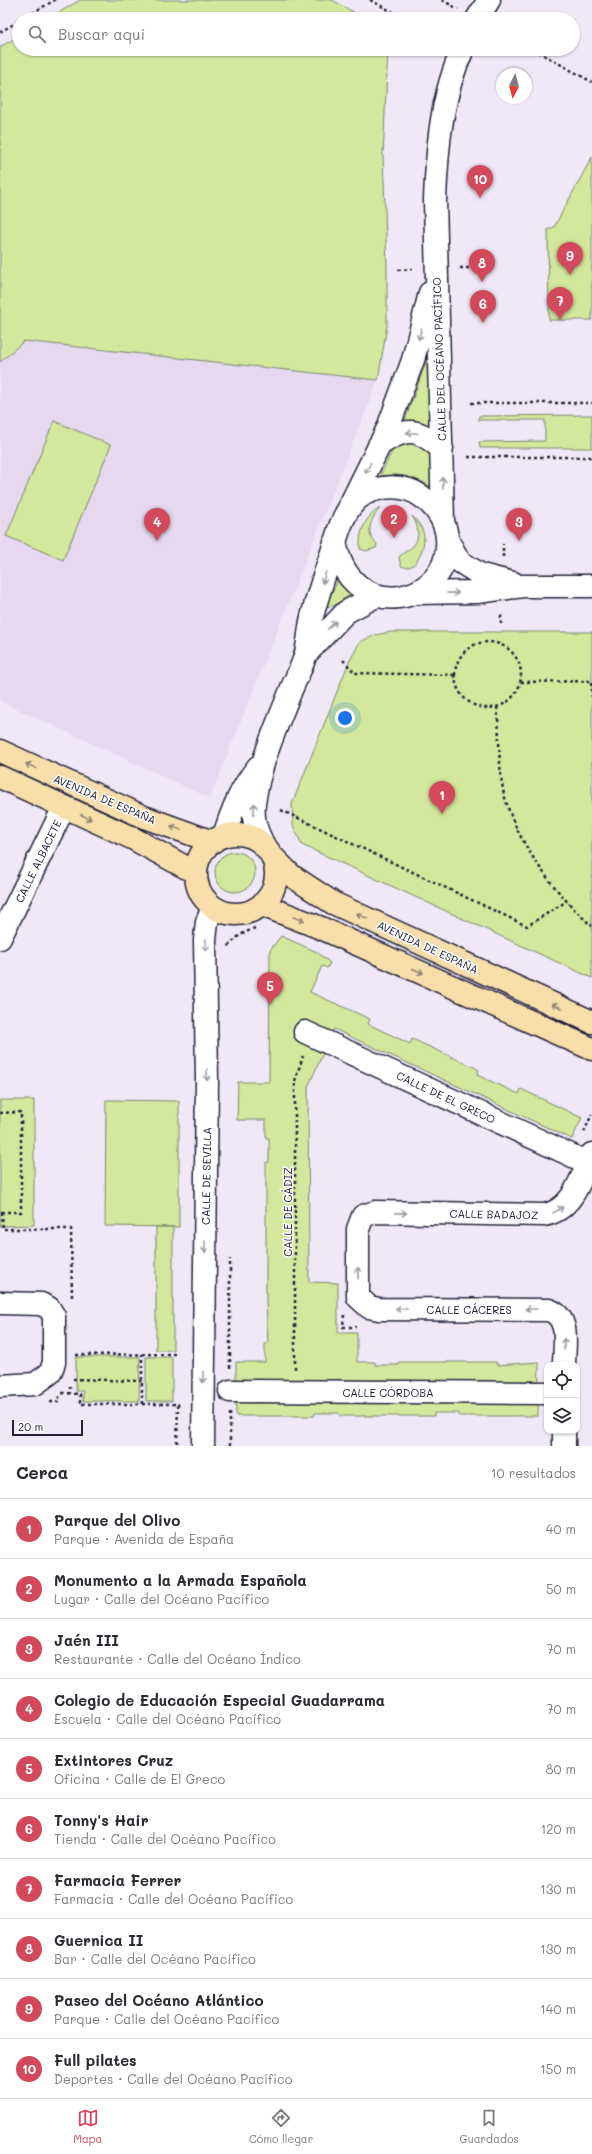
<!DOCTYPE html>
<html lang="es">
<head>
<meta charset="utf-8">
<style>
	:root { --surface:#fff; --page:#f2f2f3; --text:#2b2b33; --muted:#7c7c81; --line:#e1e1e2; --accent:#d1495b }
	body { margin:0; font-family:Mali,sans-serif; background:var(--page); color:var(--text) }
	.controls { position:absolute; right:12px; bottom:12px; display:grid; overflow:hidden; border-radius:8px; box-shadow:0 1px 3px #0004 }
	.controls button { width:36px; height:36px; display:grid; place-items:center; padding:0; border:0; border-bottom:1px solid var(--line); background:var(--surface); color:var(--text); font:20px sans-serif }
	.compass { position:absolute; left:496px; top:68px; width:36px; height:36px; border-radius:50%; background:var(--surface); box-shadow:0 1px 3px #0004; rotate:186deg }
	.scale { position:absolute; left:12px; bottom:10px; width:71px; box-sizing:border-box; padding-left:4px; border:2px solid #22223b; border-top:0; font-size:11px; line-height:14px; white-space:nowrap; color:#22223b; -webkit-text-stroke:3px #fff; paint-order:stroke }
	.you { position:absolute; left:345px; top:718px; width:14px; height:14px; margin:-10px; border:3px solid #fff; border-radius:50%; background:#1a73e8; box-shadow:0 0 0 6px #1a73e833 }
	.badge { display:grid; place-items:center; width:26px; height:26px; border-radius:50%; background:var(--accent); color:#fff; font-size:13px; font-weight:700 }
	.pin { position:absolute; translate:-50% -33px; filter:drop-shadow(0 1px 2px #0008) }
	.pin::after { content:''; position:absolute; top:21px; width:14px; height:12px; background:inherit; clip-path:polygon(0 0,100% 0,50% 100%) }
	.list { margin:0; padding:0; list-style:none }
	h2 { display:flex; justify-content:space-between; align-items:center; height:52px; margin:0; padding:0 16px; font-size:17px }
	h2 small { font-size:13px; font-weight:400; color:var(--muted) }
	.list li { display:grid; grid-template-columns:26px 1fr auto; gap:12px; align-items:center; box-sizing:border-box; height:60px; padding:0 16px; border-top:1px solid var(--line) }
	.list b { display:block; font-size:15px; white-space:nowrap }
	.list p { margin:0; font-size:13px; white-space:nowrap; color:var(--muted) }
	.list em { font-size:13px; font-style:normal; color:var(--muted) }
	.icon { flex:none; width:22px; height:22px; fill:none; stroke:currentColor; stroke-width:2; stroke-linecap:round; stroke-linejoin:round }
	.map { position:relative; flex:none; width:592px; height:1446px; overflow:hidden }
	.search { position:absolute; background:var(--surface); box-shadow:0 1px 3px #0004; left:12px; right:12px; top:12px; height:44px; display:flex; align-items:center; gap:10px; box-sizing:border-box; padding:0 14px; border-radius:22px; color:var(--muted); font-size:15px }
	.sheet { height:652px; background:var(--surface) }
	nav { display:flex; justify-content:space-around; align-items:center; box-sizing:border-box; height:56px; border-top:1px solid var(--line); background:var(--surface); font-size:11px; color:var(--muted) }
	nav a { display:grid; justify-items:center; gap:2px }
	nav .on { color:var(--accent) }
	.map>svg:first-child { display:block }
	.built { fill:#e5d8ef }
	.green { fill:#d3e89d; stroke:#7a856c }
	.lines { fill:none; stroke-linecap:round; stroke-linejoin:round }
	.minor-casing { stroke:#22223b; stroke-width:25 }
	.major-casing { stroke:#22223b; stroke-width:25 }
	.path { stroke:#22223b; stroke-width:2.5; stroke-dasharray:3 3; stroke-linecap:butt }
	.minor { stroke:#fff; stroke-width:22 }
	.major { stroke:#f8deab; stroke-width:22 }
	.oneway { stroke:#9c9ca7 }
	.oneway2 { stroke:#8d8073 }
	.labels { text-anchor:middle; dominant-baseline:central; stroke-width:3; stroke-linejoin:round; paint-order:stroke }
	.street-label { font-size:11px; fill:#22223b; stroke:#fff }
</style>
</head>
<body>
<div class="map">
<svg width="592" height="1446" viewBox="0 0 592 1446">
	<rect width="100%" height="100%" fill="#f0e8f6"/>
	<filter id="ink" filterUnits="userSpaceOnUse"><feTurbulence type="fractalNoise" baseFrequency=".025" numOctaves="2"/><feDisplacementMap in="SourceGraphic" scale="8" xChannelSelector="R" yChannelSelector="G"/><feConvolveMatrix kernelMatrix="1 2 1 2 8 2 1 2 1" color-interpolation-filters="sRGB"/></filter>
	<g filter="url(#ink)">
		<path class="built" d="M24,341l354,39 -168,418 -210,-97v-339z"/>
		<path class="green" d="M80,0h252l34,19h-318z
			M19,36v13h369l-5,106 4,110v61l-9,54 -354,-39 -24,21v-315z
			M592,157v163h-43l-1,-91h5z
			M429,360l3,66h-29l23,-64z
			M592,415v33h-112l-1,-6 66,-1v-21h-67l1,-4z
			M54,421l57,24 -48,115 -57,-24z
			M402,441l24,5 6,10v31c-18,-10 -32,-14 -52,-11l13,-27z
			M380,508c-9,11 -16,25 -3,36l-1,4 -10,3 -6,-2c-1,-18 5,-32 20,-41z
			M412,516c6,6 12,13 12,22 0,12 -8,35 -23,28l-2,-8c3,-6 10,-7 14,-12 8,-9 5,-21 -1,-30z
			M340,576l15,15 -20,14 -6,2 -2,-4z
			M391,632h201v346l-290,-133 -9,-20 -1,-21 57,-142 11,-20 15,-7z
			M215 872a20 20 0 1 1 40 0a20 20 0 1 1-40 0Z
			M281,936l36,16 13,11 -3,5 -5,-2 -12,26 60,27 -2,5 42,20 2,-5 62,28 5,3 -2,5 42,19 2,-5 61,29 -10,21 -238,-110 -26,58 1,195 29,1v50h19v29h18v3h24v-3h97l1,3 42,-3 -1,54h-79v-3h-25v3h-94l-1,-3h-24l-1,3h-78v-54h29v-18l3,-1 -2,-41v-140h3v-24h-3v-18h-29l1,-38h31l1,-132z
			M0,1100h34v125l-34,1z
			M106,1100l73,1v126l-74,-1z
			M156,1227h17v123h-17z
			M76,1357h64l-1,44h-56v-10h-7z
			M146,1357h26v44h-26z"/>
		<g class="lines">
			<defs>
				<path id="minor" d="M477,19l12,-19
					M379,445c28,-19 38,-17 63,4
					M350,505l38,-77 25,-68 17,-67
					M443,522l-8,-322c2,-50 6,-105 28,-151
					M447,539l12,22 22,14 32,8
					M414,593l63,-1 46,-6h69
					M306,654l40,-42 30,-16
					M224,836c8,-26 17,-48 34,-69
					M264,846c-7,-14 -12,-26 -10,-42 5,-40 22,-76 37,-114 5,-12 12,-25 15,-37 3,-13 3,-27 7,-40 6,-22 13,-43 20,-64 4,-14 9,-32 18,-43 15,-21 50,-24 70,-10 14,10 24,24 26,41 6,69 -98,90 -112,4
					M0,938l64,-131
					M305,1032l283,131
					M0,1303l41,1 8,4 5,8v47l-4,10 -15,11 -35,2
					M564,1365c0,-20 7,-47 -15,-55l-170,-1 -10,-2 -11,-10v-68l5,-13 12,-4 169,3c29,-5 37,-37 48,-61
					M230,1391l316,2
					M564,1431v15
					M203,1446l4,-365 -2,-141 2,-18 6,-15"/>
				<path id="major" d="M0,751l144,66 69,25
					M0,777l134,62 62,34
					M196 874a40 40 0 1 1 80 0a40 40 0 1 1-80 0Z
					M273,857l19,19 41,27 259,119
					M262,905l59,23 271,121"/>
			</defs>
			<use href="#minor" class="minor-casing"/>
			<use href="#major" class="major-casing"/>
			<path class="path" d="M370,0l36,19
				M442,0l16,9
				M22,19l33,-19
				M0,32l19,-11
				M533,49l59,33
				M460,268h11
				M398,270l17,-1
				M471,403h121
				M468,457h124
				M503,557v-13
				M501,624v-12
				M455 675a33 33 0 1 1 66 0a33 33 0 1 1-66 0Z
				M343,660l12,13 100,2
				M521,682l70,-1 1,16
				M497,707c3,27 1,55 6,82 9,48 53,106 89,137
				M281,810l246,116 40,-25
				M228,946l12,-11 15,-7
				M0,1113l21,-1v100h-21
				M584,1132l8,-18
				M2,1212l1,17h68l1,70
				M344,1315l-1,12h13
				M76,1355l102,-1
				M230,1368v-109
				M295,1369v-288l8,-25
				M73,1379l69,2
				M70,1386v7
				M62,1393l18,1v10h98l-1,42
				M50,1402h9v-6
				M142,1404v-50
				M230,1446v-33"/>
			<use href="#minor" class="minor"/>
			<use href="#major" class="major"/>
		</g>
		<defs><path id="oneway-shaft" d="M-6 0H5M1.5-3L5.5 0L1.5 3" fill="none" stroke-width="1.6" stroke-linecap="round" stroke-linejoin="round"/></defs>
		<g class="oneway">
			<use href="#oneway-shaft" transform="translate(420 334) rotate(104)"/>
			<use href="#oneway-shaft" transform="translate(412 433) rotate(-177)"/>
			<use href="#oneway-shaft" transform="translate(368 468) rotate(116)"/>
			<use href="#oneway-shaft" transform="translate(443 483) rotate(-90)"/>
			<use href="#oneway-shaft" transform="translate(324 578) rotate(107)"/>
			<use href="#oneway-shaft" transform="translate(453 593) rotate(-1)"/>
			<use href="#oneway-shaft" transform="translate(332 625) rotate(-44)"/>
			<use href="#oneway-shaft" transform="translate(254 809) rotate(-87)"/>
			<use href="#oneway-shaft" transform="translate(206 945) rotate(90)"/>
			<use href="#oneway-shaft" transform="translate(207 1075) rotate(90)"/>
			<use href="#oneway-shaft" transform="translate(558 1210) rotate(-31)"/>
			<use href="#oneway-shaft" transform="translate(401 1213) rotate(1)"/>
			<use href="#oneway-shaft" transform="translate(205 1247) rotate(91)"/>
			<use href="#oneway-shaft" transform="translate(358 1273) rotate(-90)"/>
			<use href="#oneway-shaft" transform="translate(401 1309) rotate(180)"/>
			<use href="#oneway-shaft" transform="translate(531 1309) rotate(180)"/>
			<use href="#oneway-shaft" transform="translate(564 1344) rotate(-90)"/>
			<use href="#oneway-shaft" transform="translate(203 1377) rotate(91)"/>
		</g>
		<g class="oneway2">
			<use href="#oneway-shaft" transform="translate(31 766) rotate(-155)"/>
			<use href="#oneway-shaft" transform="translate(86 817) rotate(25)"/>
			<use href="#oneway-shaft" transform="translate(176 828) rotate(-160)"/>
			<use href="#oneway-shaft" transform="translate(362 916) rotate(-155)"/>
			<use href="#oneway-shaft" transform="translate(299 919) rotate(20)"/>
			<use href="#oneway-shaft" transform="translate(418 971) rotate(24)"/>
			<use href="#oneway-shaft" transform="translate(557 1006) rotate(-155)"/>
		</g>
	</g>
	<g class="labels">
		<g class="street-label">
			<text transform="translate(439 359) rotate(-92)">CALLE DEL OCÉANO PACÍFICO</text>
			<text transform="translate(105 799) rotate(23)">AVENIDA DE ESPAÑA</text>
			<text transform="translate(38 861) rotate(-64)">CALLE ALBACETE</text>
			<text transform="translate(428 947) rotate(25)">AVENIDA DE ESPAÑA</text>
			<text transform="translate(446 1097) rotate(25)">CALLE DE EL GRECO</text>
			<text transform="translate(206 1176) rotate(-89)">CALLE DE SEVILLA</text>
			<text transform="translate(287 1212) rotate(-90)">CALLE DE CÁDIZ</text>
			<text transform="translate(494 1214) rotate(1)">CALLE BADAJOZ</text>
			<text x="469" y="1309">CALLE CÁCERES</text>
			<text x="388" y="1392">CALLE CÓRDOBA</text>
		</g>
	</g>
</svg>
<div class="controls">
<button><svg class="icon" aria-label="locate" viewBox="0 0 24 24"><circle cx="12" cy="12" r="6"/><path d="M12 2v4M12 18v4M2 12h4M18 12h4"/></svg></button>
<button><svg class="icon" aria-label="layers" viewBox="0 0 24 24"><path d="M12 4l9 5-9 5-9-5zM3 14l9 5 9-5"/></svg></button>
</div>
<svg class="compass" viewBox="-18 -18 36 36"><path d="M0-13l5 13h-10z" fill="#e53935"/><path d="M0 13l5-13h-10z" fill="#7c7c81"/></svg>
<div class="scale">20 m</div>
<div class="you"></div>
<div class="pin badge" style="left:442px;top:814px">1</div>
<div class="pin badge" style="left:394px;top:538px">2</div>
<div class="pin badge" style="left:519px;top:541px">3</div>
<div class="pin badge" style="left:157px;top:541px">4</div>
<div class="pin badge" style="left:270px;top:1005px">5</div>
<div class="pin badge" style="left:483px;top:323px">6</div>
<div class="pin badge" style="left:560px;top:320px">7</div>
<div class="pin badge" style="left:482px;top:282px">8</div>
<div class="pin badge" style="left:570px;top:275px">9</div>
<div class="pin badge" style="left:480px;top:198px">10</div>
<div class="search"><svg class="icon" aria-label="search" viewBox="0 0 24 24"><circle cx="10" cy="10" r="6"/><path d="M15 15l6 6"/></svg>Buscar aquí</div>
</div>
<section class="sheet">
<h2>Cerca<small>10 resultados</small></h2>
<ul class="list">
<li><span class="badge">1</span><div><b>Parque del Olivo</b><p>Parque · Avenida de España</p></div><em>40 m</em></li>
<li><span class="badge">2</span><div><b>Monumento a la Armada Española</b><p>Lugar · Calle del Océano Pacífico</p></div><em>50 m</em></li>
<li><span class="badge">3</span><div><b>Jaén III</b><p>Restaurante · Calle del Océano Índico</p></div><em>70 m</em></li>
<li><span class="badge">4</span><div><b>Colegio de Educación Especial Guadarrama</b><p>Escuela · Calle del Océano Pacífico</p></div><em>70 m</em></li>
<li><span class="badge">5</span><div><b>Extintores Cruz</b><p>Oficina · Calle de El Greco</p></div><em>80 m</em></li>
<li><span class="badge">6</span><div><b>Tonny's Hair</b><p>Tienda · Calle del Océano Pacífico</p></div><em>120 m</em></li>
<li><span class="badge">7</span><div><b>Farmacia Ferrer</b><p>Farmacia · Calle del Océano Pacífico</p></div><em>130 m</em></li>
<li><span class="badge">8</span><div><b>Guernica II</b><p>Bar · Calle del Océano Pacífico</p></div><em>130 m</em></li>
<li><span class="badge">9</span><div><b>Paseo del Océano Atlántico</b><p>Parque · Calle del Océano Pacífico</p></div><em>140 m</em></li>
<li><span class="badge">10</span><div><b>Full pilates</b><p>Deportes · Calle del Océano Pacífico</p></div><em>150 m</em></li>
</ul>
</section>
<nav>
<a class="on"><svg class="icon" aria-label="map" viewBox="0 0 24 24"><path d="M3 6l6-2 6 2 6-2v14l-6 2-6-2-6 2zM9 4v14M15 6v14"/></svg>Mapa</a>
<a><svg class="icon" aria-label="directions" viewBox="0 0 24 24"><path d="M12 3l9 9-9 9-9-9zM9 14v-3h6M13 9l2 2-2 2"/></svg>Cómo llegar</a>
<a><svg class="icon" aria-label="saved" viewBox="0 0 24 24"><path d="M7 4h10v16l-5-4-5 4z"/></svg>Guardados</a>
</nav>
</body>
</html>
